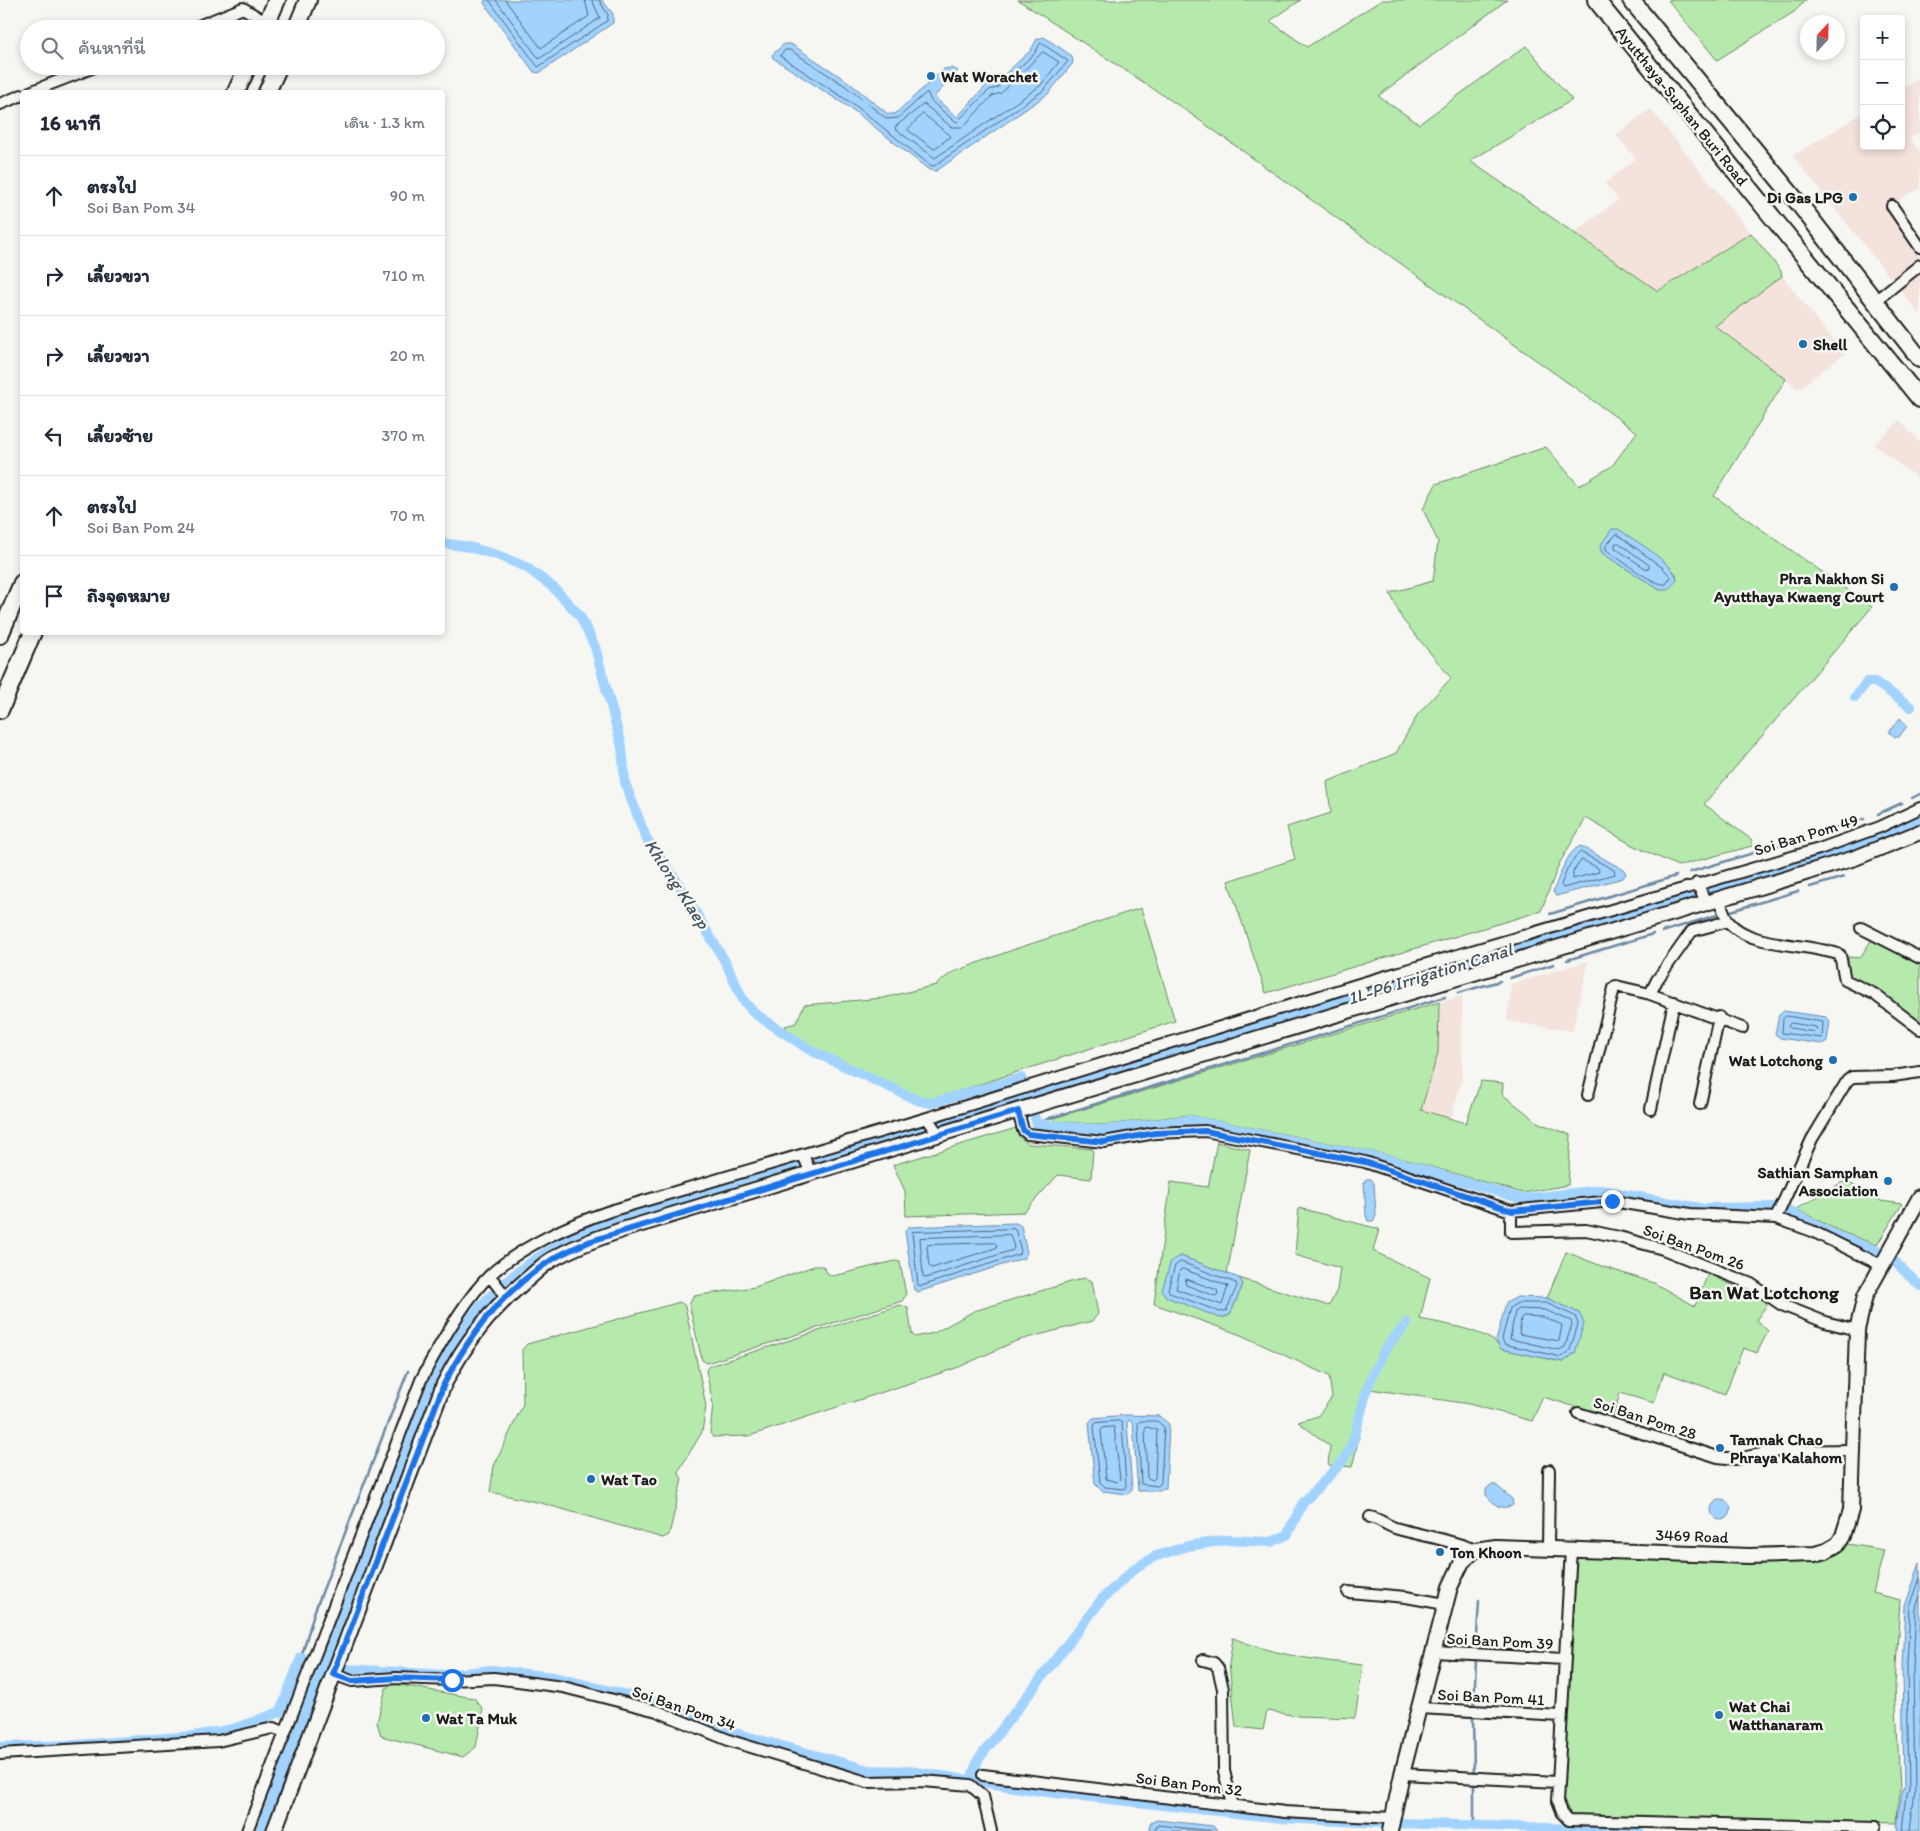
<!DOCTYPE html>
<html lang="th">
<head>
<meta charset="utf-8">
<style>
	:root { --surface:#fff; --page:#f2f2f3; --text:#1f2937; --muted:#747a83; --line:#e0e1e3 }
	body { margin:0; font-family:Itim,"Playpen Sans Thai",sans-serif; background:var(--page); color:var(--text) }
	.controls { position:absolute; right:15px; top:15px; display:grid; overflow:hidden; border-radius:5px; box-shadow:0 2px 8px #0003 }
	.controls button { width:45px; height:45px; display:grid; place-items:center; padding:0; border:0; border-bottom:1px solid var(--line); background:var(--surface); color:var(--text); font:25px sans-serif }
	.compass { position:absolute; left:1800px; top:15px; width:45px; height:45px; border-radius:50%; background:var(--surface); box-shadow:0 2px 8px #0003; rotate:22deg }
	.stop { position:absolute; width:15px; height:15px; margin:-11px; border:4px solid #1a73e8; border-radius:50%; background:#fff }
	.stop.end { background:#1a73e8; border-color:#fff; box-shadow:0 1px 5px #0008 }
	.list { margin:0; padding:0; list-style:none }
	h2 { display:flex; justify-content:space-between; align-items:center; height:65px; margin:0; padding:0 20px; font-size:21px }
	h2 small { font-size:16px; font-weight:400; color:var(--muted) }
	.list li { display:grid; grid-template-columns:32px 1fr auto; gap:15px; align-items:center; box-sizing:border-box; height:80px; padding:0 20px; border-top:1px solid var(--line) }
	.list b { display:block; font-size:19px; white-space:nowrap }
	.list p { margin:0; font-size:16px; white-space:nowrap; color:var(--muted) }
	.list em { font-size:16px; font-style:normal; color:var(--muted) }
	.icon { flex:none; width:28px; height:28px; fill:none; stroke:currentColor; stroke-width:2; stroke-linecap:round; stroke-linejoin:round }
	.map { position:relative; flex:none; width:1920px; height:1831px; overflow:hidden }
	.search { position:absolute; background:var(--surface); box-shadow:0 2px 8px #0003; left:20px; top:20px; width:425px; height:55px; display:flex; align-items:center; gap:12px; box-sizing:border-box; padding:0 18px; border-radius:28px; color:var(--muted); font-size:19px }
	.panel { position:absolute; background:var(--surface); box-shadow:0 2px 8px #0003; left:20px; top:90px; width:425px; height:545px; border-radius:5px }
	.map>svg:first-child { display:block }
	.built { fill:#f4e2dc }
	.green { fill:#b6eaac; stroke:#698364; fill-rule:evenodd }
	.water { fill:#a2d3ff; stroke:#6c8aa4 }
	.lines { fill:none; stroke-linecap:round; stroke-linejoin:round }
	.shore { stroke:#526577; stroke-width:1 }
	.stream { stroke:#6c8aa4; stroke-width:2.5 }
	.canal { stroke:#a2d3ff; stroke-width:10 }
	.street-casing { stroke:#1c1c1c; stroke-width:14 }
	.secondary-casing { stroke:#1c1c1c; stroke-width:18 }
	.primary-casing { stroke:#1c1c1c; stroke-width:20 }
	.street { stroke:#f6f6f2; stroke-width:10 }
	.secondary { stroke:#f6f6f2; stroke-width:14 }
	.primary { stroke:#f6f6f2; stroke-width:16 }
	.route { stroke:#1a73e8; stroke-width:6 }
	.poi-dot { fill:#1f6fb2; stroke:#f6f6f2; stroke-width:2 }
	.labels { text-anchor:middle; dominant-baseline:central; stroke-width:5; stroke-linejoin:round; paint-order:stroke }
	.poi-label { font-size:16px; font-weight:bold; fill:#1c1c1c; stroke:#f6f6f2; text-anchor:start }
	.street-label { font-size:16px; fill:#1c1c1c; stroke:#f6f6f2 }
	.water-label { font-size:18px; font-style:italic; fill:#445360; stroke:#f6f6f2 }
	.quarter-label { font-size:19px; font-weight:bold; fill:#1c1c1c; stroke:#f6f6f2 }
</style>
</head>
<body>
<div class="map">
<svg width="1920" height="1831" viewBox="0 0 1920 1831">
	<rect width="100%" height="100%" fill="#f6f6f2"/>
	<filter id="ink" filterUnits="userSpaceOnUse"><feTurbulence type="fractalNoise" baseFrequency=".02" numOctaves="2"/><feDisplacementMap in="SourceGraphic" scale="10" xChannelSelector="R" yChannelSelector="G"/><feConvolveMatrix kernelMatrix="1 2 1 2 8 2 1 2 1" color-interpolation-filters="sRGB"/></filter>
	<g filter="url(#ink)">
		<path class="built" d="M1920,78v54l-10,6 10,15v35l-30,17 30,41v69l-127,-159 71,-44v34h37v-57z
			M1650,109l101,124 -93,58 -84,-58 44,-33 -13,-17 31,-24 -20,-24z
			M1782,276l62,78 -46,35 -83,-64z
			M1900,420l20,23v37l-46,-35z
			M1589,961l-17,70 -65,-10 4,-37z
			M1462,996v82l-11,41 -30,-9 16,-57 2,-51z"/>
		<path class="green" d="M1018,0h283l-31,21 37,26 75,-47h125l-129,96 41,28 107,-78 46,54 -102,61 188,130 93,-58 30,38 1,5 -67,50 71,53 -72,117 158,111 -168,197 48,36v6l-74,20 -46,-21 -46,-27 -27,46 -18,47 -275,82 -38,-112 67,-22 -8,-32 44,-14 -4,-31 69,-29 22,-39 33,-36 -49,-59 -12,-26 43,-12 5,-39 -15,-33 13,-25 110,-37 33,39 33,-20 25,-34 -456,-325zM1618,529l49,35 10,11 -17,15 -58,-37 -2,-7z
			M1668,0h138l-12,12 -77,48z
			M1141,908l34,113 -253,82 -110,-52 -25,-18 -2,-7 11,-3 8,-18 79,-7 53,-13 15,-12 64,-24z
			M1872,939l48,24v60l-68,-44 -4,-5v-17l12,1z
			M1439,1002l-1,51 -17,57 45,13 15,-42 22,2 -1,11 37,29 32,12 -3,50 -45,8 -130,-37 -205,-41 -83,10 -51,-4v-3z
			M1016,1128l3,9 10,7 64,5 -2,30 -33,-4 -34,37 -118,4 -1,-25 -12,-26z
			M1217,1142l33,8 -23,124 -46,-18 39,62 10,-3 13,-31 -4,-6 90,28 8,-16 3,-22 -45,-13 4,-47 80,21 -6,22 57,27 -10,41c23,5 69,11 82,30l61,13 12,-9 4,-40 -32,-15 19,-46 38,15 50,16 41,23 13,-32 61,28 -13,18 12,11 -11,22 -14,-5 -18,46 -61,-22 -10,31 -34,-10 -7,25 -70,-21 -11,24 -63,-17 -99,-15 -18,78 -24,-2 2,-19 -32,-24 20,-6 14,-19 -3,-21 -88,-41 -87,-31 17,-122 37,5z
			M1846,1180l35,21 21,3 -25,41 -38,-14 -43,-22z
			M895,1261l5,1 6,33 -4,6 -195,62 -5,-3 -13,-56 4,-8 62,-9 59,-21h9l5,8 5,2z
			M1084,1278l8,3 6,33 -6,7 -76,20 -57,26 -210,69 -36,1 -3,-4 3,-29 -7,-34 3,-4 191,-61 8,3 4,26 3,3 19,-4 40,-22z
			M680,1302l5,4 21,100 -4,26 -24,40 4,7 -13,56 -6,3 -122,-35 -51,-11 4,-26 29,-62 -1,-54 5,-6z
			M1842,1543l42,7 -11,43 27,7 -5,85 5,104 -2,34 -326,-7 -12,-23 13,-241 237,5z
			M1233,1638c44,18 84,22 130,27l-8,53 -57,-2 -31,-5 -4,19 -27,-3 -7,-63z
			M395,1684l79,14 9,11 -7,38 -13,10 -82,-21 -4,-14 9,-34z"/>
		<path class="water" d="M485,0h117l11,14v9l-74,50 -5,-1 -50,-69z
			M1044,37l28,19 1,7 -25,31 -112,77 -7,-1 -76,-60 -80,-52 -1,-3 12,-11h7l56,37 41,33h7l49,-45 8,-1 6,3 -24,26 23,20 30,-32 7,-1 37,-34 6,-11z
			M1612,529h6c13,9 58,35 59,51l-9,10h-8l-58,-37 -2,-7z
			M1900,718l7,8 -8,11h-4l-6,-5z
			M1581,846l43,24 2,4 -3,4 -67,18 -3,-4c5,-12 14,-42 28,-46z
			M1784,1011l42,6 4,4 -3,20 -5,3 -42,-6 -5,-4 4,-19z
			M1366,1179h5l3,4 2,33 -3,5h-5l-2,-5 -2,-33z
			M1016,1223l5,3 6,27 -3,5 -106,34 -4,-2 -9,-59 3,-4z
			M1181,1256l58,22 4,6 -13,31 -10,3 -54,-21 -4,-7 9,-29z
			M1517,1297l30,1 32,15 5,10 -9,30 -12,9 -62,-13 -5,-8 10,-38z
			M1126,1415l33,1 10,8 -3,64 -7,3h-21l-5,-68 -4,-3 -2,3 5,66 -4,5 -26,-3 -7,-7 -6,-61 4,-5z
			M1491,1485h5l16,14 1,6c-13,6 -18,0 -27,-10v-6z
			M1711 1510a10 10 0 1 1 20 0a10 10 0 1 1-20 0Z
			M1920,1563v268h-22l4,-41 2,-1 -2,-122 3,-61z
			M1157,1820l56,6 4,4 -68,1 1,-8z"/>
		<g class="lines">
			<path class="shore" d="M489,0l49,67 69,-46 1,-6 -9,-15
				M496,0l43,59 61,-41 -8,-18
				M505,0l36,48 48,-32 -4,-16
				M1041,43l27,18 -24,29 -110,76 -4,-1 -74,-59 -76,-50 5,-6h5l54,35 43,34 11,-1 29,-26 4,9 22,19 4,2 32,-32 8,-2 37,-34z
				M1043,52l16,10 -19,24 -105,72 -40,-29 1,-3 28,-22 27,23h12l29,-31 9,-3z
				M923,114l28,22 -17,13 -26,-19z
				M1617,534l46,34 8,9 -5,7c-13,2 -47,-26 -60,-34v-4z
				M1619,543l30,22v4l-4,-1 -30,-20v-4z
				M1580,852l34,18 1,4 -52,14 -2,-3 6,-16z
				M1582,860l16,8 1,4 -26,7v-7z
				M1786,1016l37,6 -1,16 -40,-5 1,-14z
				M1791,1023l25,4 1,3 -2,2 -25,-4 -2,-2z
				M1015,1229l6,22 -1,3 -99,32 -3,-1 -6,-53z
				M1010,1235l4,12 -1,3 -87,28 -3,-2 -3,-38z
				M995,1243l2,2 -1,3 -64,20 -3,-2 -2,-19 1,-2z
				M1181,1262l55,21 1,3 -11,25 -6,1 -50,-19 -2,-4 7,-23z
				M1183,1269l45,17 -6,19 -46,-16 4,-19z
				M1186,1279l31,11 1,4 -3,2 -29,-11z
				M1518,1303h28l29,13 3,8 -8,26 -9,7 -57,-13 -2,-5 8,-31z
				M1520,1309l25,1 26,11 1,3 -7,23 -6,3 -49,-11 5,-27z
				M1524,1316l19,1 19,8 -3,16 -40,-7 2,-16z
				M1119,1421l3,2 4,63 -2,3 -19,-2 -5,-5 -6,-56 2,-3z
				M1141,1421h16l7,6 -3,56 -3,3 -17,-2 -3,-61z
				M1114,1427l6,52 -3,3 -11,-3 -5,-48 2,-3z
				M1147,1427l10,3 -2,48 -2,2 -6,-2 -2,-48z
				M1154,1831l4,-6 53,6
				M1903,1831l4,-37 2,-5 -2,-122 3,-60 10,-29
				M1910,1831l5,-42 -2,-122 3,-59 4,-12"/>
			<path class="stream" d="M1912,798l8,-4
				M1878,814l24,-11
				M1810,835l54,-16
				M1690,872l110,-33
				M1810,887l34,-10
				M1731,911l67,-20
				M1550,914l126,-38
				M1662,932l58,-18
				M1567,960l86,-26
				M1510,978l44,-14
				M1458,993l42,-12
				M1037,1124l13,-6 395,-121
				M1476,1652l3,-51
				M301,1658l13,-45 94,-242
				M1474,1709l2,-51
				M1473,1716l1,58
				M1474,1782v43"/>
			<path class="canal" d="M442,543l27,4 28,8 29,12 28,21 26,28 15,31 27,100 3,36 21,55 30,42 50,83 17,37 11,13 56,37 107,50 14,3 90,-25 2,5
				M1855,697l12,-15h8l36,25
				M1035,1118l2,6 67,6 85,-10 205,41 128,38 78,-9 100,18
				M937,1122l924,-278 59,-26
				M1707,1208l66,-1 16,4 47,25 42,15
				M1893,1260l27,26
				M346,1669l100,6 45,-5 63,7 117,29 60,26 138,38 40,1 137,21 234,26 102,5
				M0,1747l76,-2 118,-9 39,-7 47,-17 21,-54 4,1
				M971,1780l7,-20 124,-161 33,-31 21,-12 32,-10 39,-6 44,2 16,-7 16,-32 39,-41 10,-17 16,-59 17,-37 22,-26
				M1399,1823l240,8
				M260,1831l172,-450c9,-16 17,-33 27,-48 39,-55 92,-90 155,-114l310,-93"/>
			<defs>
				<path id="street" d="M191,29l52,-21 24,15
					M30,92l67,-26
					M0,104l22,-9
					M1892,206l28,41
					M1874,302l46,-37
					M1697,883l9,20
					M1719,899c3,6 5,16 9,22 20,27 83,22 112,34l5,25 29,14 46,35
					M1861,928l59,30
					M1359,984l8,20
					M1650,994l7,-14 35,-49 36,-10
					M1588,1095l26,-107 2,-2 34,8 92,34
					M1700,1104l19,-87
					M1651,1109l23,-107
					M1018,1111l5,19 5,4 76,8 51,-9 50,-2 160,31 146,49 101,-10 78,13 86,4 36,13 69,34
					M927,1118l12,17
					M803,1155l8,18
					M1511,1211v21l75,-2 33,7 44,12 88,35 31,21 43,17 32,8
					M1776,1218l36,-79 35,-58 5,-4 41,-1 27,-4
					M490,1276l16,21
					M1578,1413l140,44 18,2 41,-8 75,-1
					M1370,1517c10,2 16,8 25,11 27,8 54,11 80,22
					M1548,1548l1,-78
					M1571,1549l-14,253 4,10 8,8 307,8
					M1348,1592l58,5 39,7
					M1434,1652l130,7
					M1203,1660l11,3 4,5 5,21 1,82 8,33
					M333,1674l19,7 44,-3 56,2 42,-2 69,9 94,24 74,30 136,41 56,-1 47,4 13,11 8,35
					M1419,1708l142,8
					M0,1754l218,-13 55,-13 12,4
					M1402,1774l155,8
					M983,1775l302,37 107,6
					M247,1831l174,-451c17,-33 42,-79 69,-105 30,-28 81,-51 120,-64l317,-93 432,-134 460,-135 61,-22 40,-19"/>
				<path id="secondary" d="M274,1831l170,-447c21,-41 45,-72 80,-102 9,-7 17,-16 27,-22 22,-13 47,-22 71,-30l1233,-372 65,-26
					M1390,1831l12,-57 48,-187 12,-25 13,-12 21,-3 253,9 66,-2 11,-3 12,-7 5,-8 8,-26 6,-180 8,-34 55,-99"/>
				<path id="primary" d="M1596,0l324,399
					M1631,0l169,205 120,154
					M264,29l13,-29
					M296,29l12,-29
					M236,92l12,-26
					M267,92l12,-26
					M0,635l22,-52
					M0,710l33,-78"/>
			</defs>
			<use href="#street" class="street-casing"/>
			<use href="#secondary" class="secondary-casing"/>
			<use href="#primary" class="primary-casing"/>
			<use href="#street" class="street"/>
			<use href="#secondary" class="secondary"/>
			<use href="#primary" class="primary"/>
		</g>
	</g>
	<g class="lines" filter="url(#ink)">
		<path class="route" d="M452,1680l-56,-2 -44,3 -19,-7 111,-290c25,-49 59,-93 106,-123 12,-8 27,-14 41,-20l427,-130 5,19 5,4 76,8 51,-9 50,-2 160,31 147,49 100,-10"/>
	</g>
	<g class="poi-dot">
		<circle cx="931" cy="76" r="5"/>
		<circle cx="1853" cy="197" r="5"/>
		<circle cx="1803" cy="344" r="5"/>
		<circle cx="1894" cy="587" r="5"/>
		<circle cx="1833" cy="1060" r="5"/>
		<circle cx="1888" cy="1181" r="5"/>
		<circle cx="1720" cy="1448" r="5"/>
		<circle cx="591" cy="1479" r="5"/>
		<circle cx="1440" cy="1552" r="5"/>
		<circle cx="1719" cy="1715" r="5"/>
		<circle cx="426" cy="1718" r="5"/>
	</g>
	<g class="labels">
		<g class="poi-label">
			<text x="941" y="76">Wat Worachet</text>
			<text x="1843" y="197" text-anchor="end">Di Gas LPG</text>
			<text x="1813" y="344">Shell</text>
			<text x="1884" y="578" text-anchor="end">Phra Nakhon Si<tspan x="1884" dy="18">Ayutthaya Kwaeng Court</tspan></text>
			<text x="1823" y="1060" text-anchor="end">Wat Lotchong</text>
			<text x="1878" y="1172" text-anchor="end">Sathian Samphan<tspan x="1878" dy="18">Association</tspan></text>
			<text x="1730" y="1439">Tamnak Chao<tspan x="1730" dy="18">Phraya Kalahom</tspan></text>
			<text x="601" y="1479">Wat Tao</text>
			<text x="1450" y="1552">Ton Khoon</text>
			<text x="1729" y="1706">Wat Chai<tspan x="1729" dy="18">Watthanaram</tspan></text>
			<text x="436" y="1718">Wat Ta Muk</text>
		</g>
		<g class="street-label">
			<text transform="translate(1682 106) rotate(51)">Ayutthaya-Suphan Buri Road</text>
			<text transform="translate(1806 835) rotate(-17)">Soi Ban Pom 49</text>
			<text transform="translate(1694 1247) rotate(20)">Soi Ban Pom 26</text>
			<text transform="translate(1645 1418) rotate(18)">Soi Ban Pom 28</text>
			<text transform="translate(1692 1536) rotate(2)">3469 Road</text>
			<text transform="translate(1500 1641) rotate(3)">Soi Ban Pom 39</text>
			<text transform="translate(1491 1697) rotate(3)">Soi Ban Pom 41</text>
			<text transform="translate(684 1708) rotate(19)">Soi Ban Pom 34</text>
			<text transform="translate(1189 1784) rotate(7)">Soi Ban Pom 32</text>
		</g>
		<g class="water-label">
			<text transform="translate(677 884) rotate(57)">Khlong Klaep</text>
			<text transform="translate(1430 974) rotate(-17)">1L-P6 Irrigation Canal</text>
		</g>
		<g class="quarter-label">
			<text x="1764" y="1292">Ban Wat Lotchong</text>
		</g>
	</g>
</svg>
<div class="controls">
<button>+</button>
<button>−</button>
<button><svg class="icon" aria-label="locate" viewBox="0 0 24 24"><circle cx="12" cy="12" r="6"/><path d="M12 2v4M12 18v4M2 12h4M18 12h4"/></svg></button>
</div>
<svg class="compass" viewBox="-18 -18 36 36"><path d="M0-13l5 13h-10z" fill="#e53935"/><path d="M0 13l5-13h-10z" fill="#747a83"/></svg>
<div class="stop" style="left:452px;top:1680px"></div>
<div class="stop end" style="left:1612px;top:1201px"></div>
<div class="search"><svg class="icon" aria-label="search" viewBox="0 0 24 24"><circle cx="10" cy="10" r="6"/><path d="M15 15l6 6"/></svg>ค้นหาที่นี่</div>
<section class="panel">
<h2>16 นาที<small>เดิน · 1.3 km</small></h2>
<ul class="list">
<li><svg class="icon" aria-label="ahead" viewBox="0 0 24 24"><path d="M12 20V5M6 11l6-6 6 6"/></svg><div><b>ตรงไป</b><p>Soi Ban Pom 34</p></div><em>90 m</em></li>
<li><svg class="icon" aria-label="right" viewBox="0 0 24 24"><path d="M7 20v-9h11M14 6l5 5-5 5"/></svg><div><b>เลี้ยวขวา</b></div><em>710 m</em></li>
<li><svg class="icon" aria-label="right" viewBox="0 0 24 24"><path d="M7 20v-9h11M14 6l5 5-5 5"/></svg><div><b>เลี้ยวขวา</b></div><em>20 m</em></li>
<li><svg class="icon" aria-label="left" viewBox="0 0 24 24"><path d="M17 20v-9H6M10 6l-5 5 5 5"/></svg><div><b>เลี้ยวซ้าย</b></div><em>370 m</em></li>
<li><svg class="icon" aria-label="ahead" viewBox="0 0 24 24"><path d="M12 20V5M6 11l6-6 6 6"/></svg><div><b>ตรงไป</b><p>Soi Ban Pom 24</p></div><em>70 m</em></li>
<li><svg class="icon" aria-label="arrive" viewBox="0 0 24 24"><path d="M6 21V4h12l-3 4 3 4H6"/></svg><div><b>ถึงจุดหมาย</b></div></li>
</ul>
</section>
</div>
</body>
</html>
